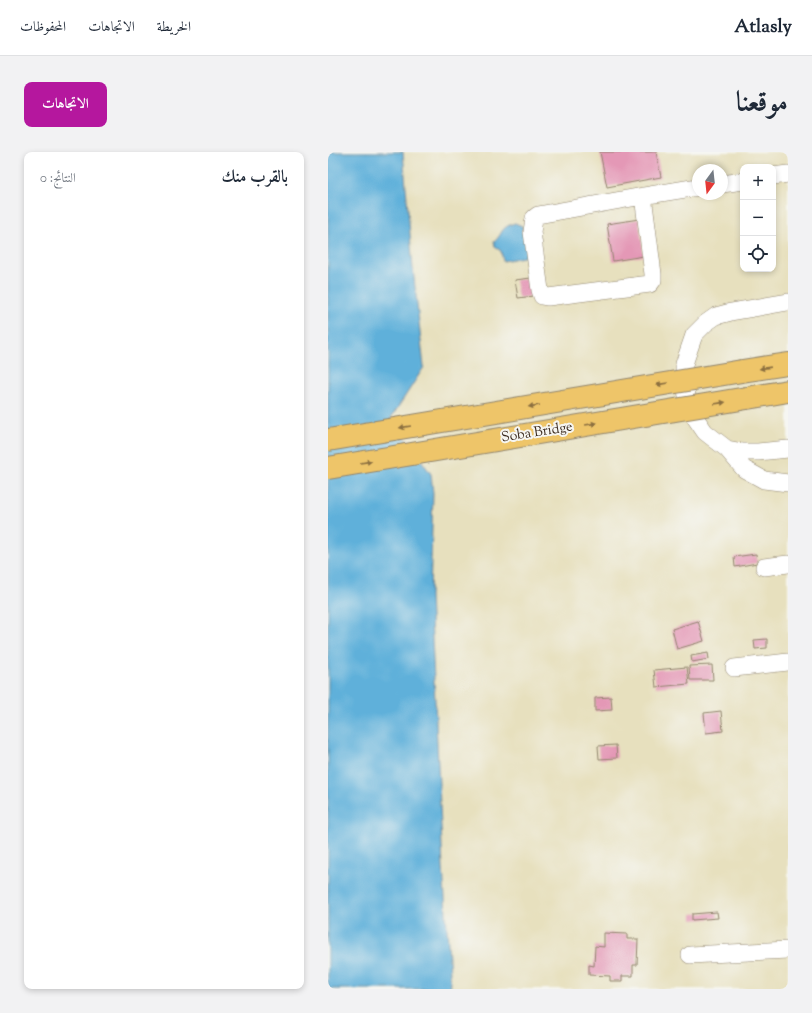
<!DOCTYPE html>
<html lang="ar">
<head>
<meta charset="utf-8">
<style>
	:root { --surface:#fff; --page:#f2f2f3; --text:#1f2937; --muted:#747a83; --line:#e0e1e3; --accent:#b5179e }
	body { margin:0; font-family:"Sorts Mill Goudy",Amiri,serif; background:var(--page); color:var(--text); direction:rtl }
	.controls { position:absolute; right:12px; top:12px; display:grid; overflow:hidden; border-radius:8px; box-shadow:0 2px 6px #0003 }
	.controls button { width:36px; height:36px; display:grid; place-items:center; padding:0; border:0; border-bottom:1px solid var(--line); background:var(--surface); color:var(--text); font:20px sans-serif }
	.compass { position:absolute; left:364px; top:12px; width:36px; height:36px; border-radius:50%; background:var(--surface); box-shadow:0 2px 6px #0003; rotate:195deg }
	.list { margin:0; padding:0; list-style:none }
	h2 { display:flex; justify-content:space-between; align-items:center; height:52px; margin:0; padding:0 16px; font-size:17px }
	h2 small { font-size:13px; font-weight:400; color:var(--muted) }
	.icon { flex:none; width:22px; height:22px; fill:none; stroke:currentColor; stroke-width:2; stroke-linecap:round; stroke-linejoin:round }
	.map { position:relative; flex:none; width:460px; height:837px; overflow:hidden; direction:ltr; border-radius:8px }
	header { display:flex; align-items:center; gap:24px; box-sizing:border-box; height:56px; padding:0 20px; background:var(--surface); border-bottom:1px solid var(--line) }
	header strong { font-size:19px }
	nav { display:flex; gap:22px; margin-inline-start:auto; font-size:14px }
	.intro { display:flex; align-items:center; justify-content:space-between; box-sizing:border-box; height:96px; padding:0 24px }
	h1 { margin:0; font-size:28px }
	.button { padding:10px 18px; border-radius:8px; background:var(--accent); color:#fff; font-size:14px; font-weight:700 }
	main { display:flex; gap:24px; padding:0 24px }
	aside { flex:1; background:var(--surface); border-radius:8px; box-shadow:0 2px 6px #0003 }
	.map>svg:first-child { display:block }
	.water { fill:#5fb0da; stroke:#4d6d7c }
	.building { fill:#e498b6 }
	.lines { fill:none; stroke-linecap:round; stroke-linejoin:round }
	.minor-casing { stroke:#91856e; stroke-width:18 }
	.trunk-casing { stroke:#91856e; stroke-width:24 }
	.minor { stroke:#fff; stroke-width:17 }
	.trunk { stroke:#eec569; stroke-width:22 }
	.trunk-bridge-casing { stroke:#91856e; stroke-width:24; stroke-linecap:butt }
	.trunk-bridge { stroke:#eec569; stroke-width:22 }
	.oneway { fill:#8c7040 }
	.labels { text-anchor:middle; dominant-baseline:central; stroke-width:4; stroke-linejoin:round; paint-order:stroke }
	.street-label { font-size:14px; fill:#3b2a1e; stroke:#f6f6f2 }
</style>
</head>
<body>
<header>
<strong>Atlasly</strong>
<nav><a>الخريطة</a><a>الاتجاهات</a><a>المحفوظات</a></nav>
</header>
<div class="intro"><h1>موقعنا</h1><a class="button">الاتجاهات</a></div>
<main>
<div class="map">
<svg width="460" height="837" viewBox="0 0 460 837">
	<rect width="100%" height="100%" fill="#f6f6f2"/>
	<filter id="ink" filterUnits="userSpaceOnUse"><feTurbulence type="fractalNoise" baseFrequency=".025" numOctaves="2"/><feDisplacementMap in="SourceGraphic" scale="8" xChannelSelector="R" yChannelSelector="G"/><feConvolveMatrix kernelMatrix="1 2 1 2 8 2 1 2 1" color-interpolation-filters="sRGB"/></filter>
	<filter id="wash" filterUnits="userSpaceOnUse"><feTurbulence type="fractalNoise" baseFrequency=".012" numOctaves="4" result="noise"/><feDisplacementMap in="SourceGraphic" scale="16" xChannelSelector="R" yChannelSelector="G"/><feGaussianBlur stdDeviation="0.9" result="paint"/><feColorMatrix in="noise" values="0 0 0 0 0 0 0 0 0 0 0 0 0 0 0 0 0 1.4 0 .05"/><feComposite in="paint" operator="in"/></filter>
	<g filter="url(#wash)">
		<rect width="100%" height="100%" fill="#e7e0be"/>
		<path class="water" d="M0,0h75l10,117 11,98 -33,51 40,56 2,19 -3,103 13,271 8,122h-123z
			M187,71l7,3 6,30 -25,5 -2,-10 -6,-4 -1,-5c10,-9 5,-14 21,-19z"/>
		<g id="blocks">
			<path class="building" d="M272,0h56l5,25 -54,10z
				M311,67l5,37 -31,5 -6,-37z
				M203,126l3,18 -16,2 -3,-18z
				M428,402l1,9 -22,4 -1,-10z
				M370,469l6,20 -27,8 -5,-20z
				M439,487v9l-12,1 -1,-9z
				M380,501l1,6 -17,3 -1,-6z
				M384,513l1,15h-23l-1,-14z
				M359,515l2,17 -33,3 -2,-17z
				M283,545l1,13 -17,1v-13z
				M393,559l2,20 -17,2 -2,-20z
				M288,593l1,13 -18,1 -1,-13z
				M389,760l1,6 -26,2v-6z
				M276,781l23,1v5h11l-1,26h-4v11h-11v5h-12v-5l-21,-1v-10l5,1 1,-20 9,1z"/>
		</g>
	</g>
	<g filter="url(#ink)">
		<use href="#blocks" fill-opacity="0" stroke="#91856e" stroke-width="1"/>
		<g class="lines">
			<defs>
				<path id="minor" d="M445,24l15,-2
					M394,32l21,-3
					M315,44l10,78v6l-3,4 -102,13 -6,-1 -2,-6 -8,-58 2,-14 4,-3 105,-19 55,-9
					M460,150l-57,10 -15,4 -10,7 -12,12 -10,29v13l3,19 7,20 11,16 22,17 16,3h15l30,-3
					M399,297l17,20 20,11 24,3
					M436,415l24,-3
					M406,516l54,-6
					M362,803l98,-5"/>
				<path id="trunk" d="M414,219l46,-7
					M419,246l41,-7"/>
			</defs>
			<use href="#minor" class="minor-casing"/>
			<use href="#trunk" class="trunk-casing"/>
			<use href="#minor" class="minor"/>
			<use href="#trunk" class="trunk"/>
			<defs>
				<path id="trunk-bridge" d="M0,288l414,-69
					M0,316l419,-70"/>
			</defs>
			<use href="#trunk-bridge" class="trunk-bridge-casing"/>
			<use href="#trunk-bridge" class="trunk-bridge"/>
		</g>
		<defs><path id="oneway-solid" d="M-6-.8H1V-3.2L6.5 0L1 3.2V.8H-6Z"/></defs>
		<g class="oneway">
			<use href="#oneway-solid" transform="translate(437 216) rotate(172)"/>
			<use href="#oneway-solid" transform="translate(334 232) rotate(171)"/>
			<use href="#oneway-solid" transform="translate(392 251) rotate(-9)"/>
			<use href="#oneway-solid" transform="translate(206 254) rotate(171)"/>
			<use href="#oneway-solid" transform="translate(263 272) rotate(-9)"/>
			<use href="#oneway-solid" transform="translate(77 275) rotate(171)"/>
			<use href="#oneway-solid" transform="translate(38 310) rotate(-9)"/>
		</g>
	</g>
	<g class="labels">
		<g class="street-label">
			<text transform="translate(209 281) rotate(-9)">Soba Bridge</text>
		</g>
	</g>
</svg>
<div class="controls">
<button>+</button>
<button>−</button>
<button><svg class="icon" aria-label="locate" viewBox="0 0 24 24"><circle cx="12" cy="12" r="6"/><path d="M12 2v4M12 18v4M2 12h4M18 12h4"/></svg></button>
</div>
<svg class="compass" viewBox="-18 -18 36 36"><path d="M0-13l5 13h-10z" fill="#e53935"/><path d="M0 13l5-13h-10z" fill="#747a83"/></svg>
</div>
<aside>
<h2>بالقرب منك<small>النتائج: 0</small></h2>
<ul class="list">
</ul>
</aside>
</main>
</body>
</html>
